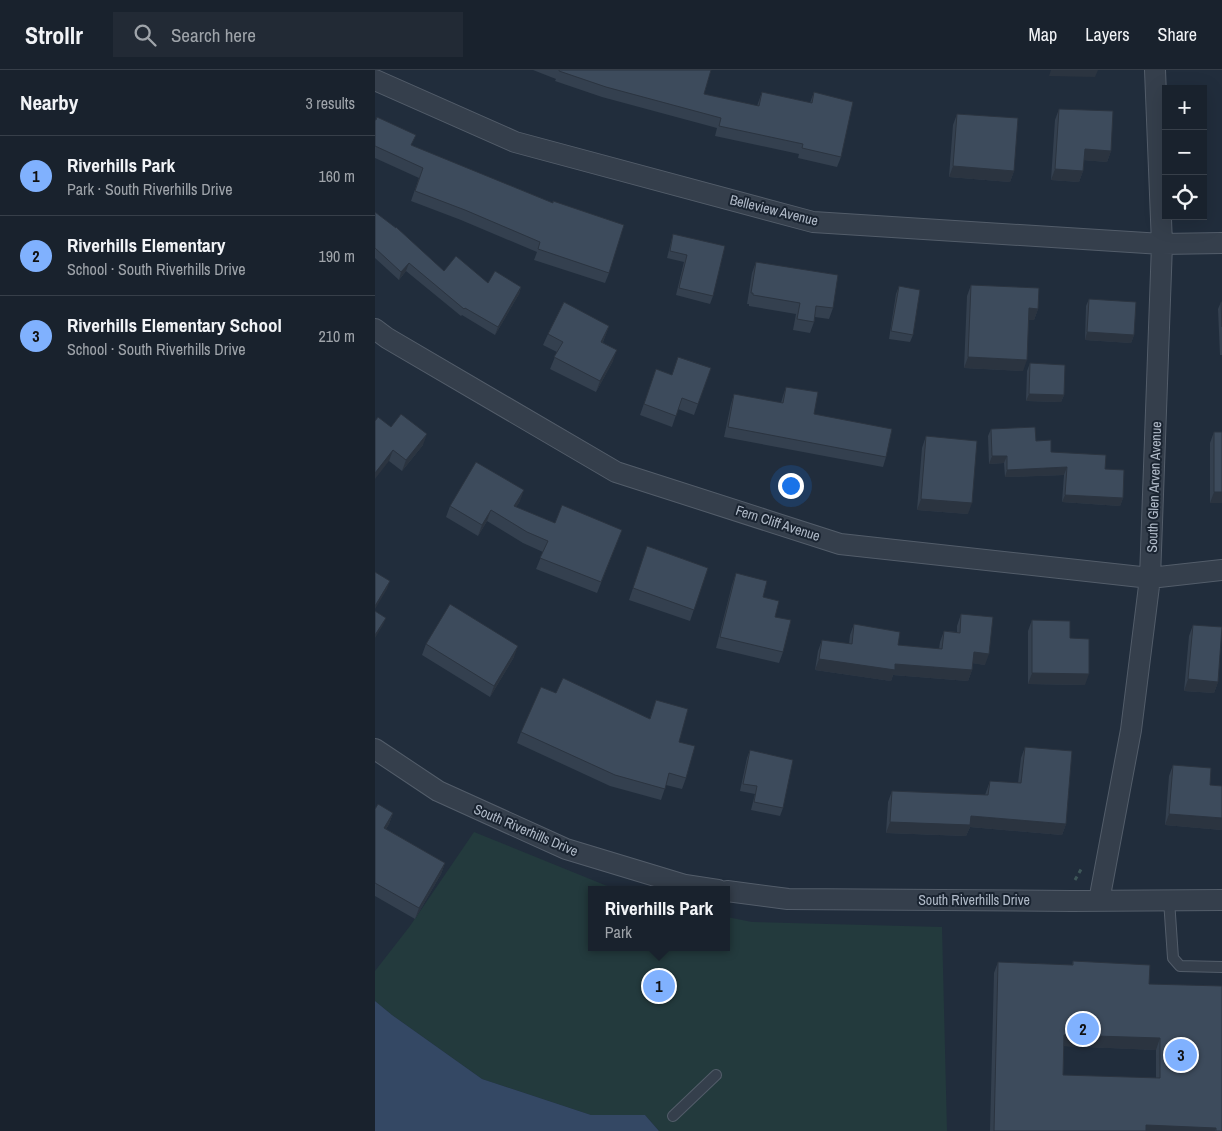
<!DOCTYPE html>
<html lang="en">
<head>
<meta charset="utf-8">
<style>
	:root { --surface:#19222d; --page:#222a35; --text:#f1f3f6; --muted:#9fa4aa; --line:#373f49; --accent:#80b1fe }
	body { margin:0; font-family:"Archivo Narrow",sans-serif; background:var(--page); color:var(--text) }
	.controls { position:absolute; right:15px; top:15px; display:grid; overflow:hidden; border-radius:0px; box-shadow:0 5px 20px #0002 }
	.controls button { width:45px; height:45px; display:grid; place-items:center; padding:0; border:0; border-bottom:1px solid var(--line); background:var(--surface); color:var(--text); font:25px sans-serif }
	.you { position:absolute; left:415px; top:415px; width:18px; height:18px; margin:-12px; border:4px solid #fff; border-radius:50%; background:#1a73e8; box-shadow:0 0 0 8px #1a73e833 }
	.badge { display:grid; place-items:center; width:32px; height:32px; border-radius:50%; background:var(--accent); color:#111; font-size:16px; font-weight:700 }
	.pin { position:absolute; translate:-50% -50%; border:2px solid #fff; box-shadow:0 1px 5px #0006 }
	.popup { position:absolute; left:213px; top:816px; width:142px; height:65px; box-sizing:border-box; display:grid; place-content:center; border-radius:0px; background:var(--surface); filter:drop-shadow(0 1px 4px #0005); font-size:16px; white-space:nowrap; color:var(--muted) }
	.popup b { font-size:19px; color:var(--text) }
	.popup::after { content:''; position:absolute; left:50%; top:100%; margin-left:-10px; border:10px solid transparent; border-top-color:var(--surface) }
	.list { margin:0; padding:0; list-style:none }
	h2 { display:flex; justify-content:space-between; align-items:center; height:65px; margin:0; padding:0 20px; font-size:21px }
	h2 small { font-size:16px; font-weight:400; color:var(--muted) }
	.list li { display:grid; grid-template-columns:32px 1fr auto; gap:15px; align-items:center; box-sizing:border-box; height:80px; padding:0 20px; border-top:1px solid var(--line) }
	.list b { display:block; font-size:19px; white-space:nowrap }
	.list p { margin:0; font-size:16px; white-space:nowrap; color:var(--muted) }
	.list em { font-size:16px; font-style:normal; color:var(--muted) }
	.icon { flex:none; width:28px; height:28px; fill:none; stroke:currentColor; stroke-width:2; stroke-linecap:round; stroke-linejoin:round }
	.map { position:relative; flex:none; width:847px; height:1061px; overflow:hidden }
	header { display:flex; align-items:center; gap:30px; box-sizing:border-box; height:70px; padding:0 25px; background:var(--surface); border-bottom:1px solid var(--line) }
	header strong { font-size:24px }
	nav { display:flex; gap:28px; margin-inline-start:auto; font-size:18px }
	.search { width:350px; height:45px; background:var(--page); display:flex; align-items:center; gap:12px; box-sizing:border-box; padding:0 18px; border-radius:0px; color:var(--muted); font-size:19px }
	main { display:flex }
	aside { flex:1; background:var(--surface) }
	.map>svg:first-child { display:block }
	.green { fill:#233a3d }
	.water { fill:#344864 }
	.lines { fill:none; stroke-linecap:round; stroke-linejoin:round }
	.lane-casing { stroke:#535d6a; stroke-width:12 }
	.street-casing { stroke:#535d6a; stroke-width:22 }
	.path { stroke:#3e5658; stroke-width:3; stroke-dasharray:4 4; stroke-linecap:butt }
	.lane { stroke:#353f4c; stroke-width:10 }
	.street { stroke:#353f4c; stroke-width:20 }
	.wall { fill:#34404f; fill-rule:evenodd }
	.shaded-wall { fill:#2b3440 }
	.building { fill:#3d4b5c; stroke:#2b3440; fill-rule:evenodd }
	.labels { text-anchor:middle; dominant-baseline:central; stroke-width:4; stroke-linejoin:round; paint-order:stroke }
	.street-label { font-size:14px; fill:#b0bac8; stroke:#1a2431 }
</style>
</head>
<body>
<header>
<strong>Strollr</strong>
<div class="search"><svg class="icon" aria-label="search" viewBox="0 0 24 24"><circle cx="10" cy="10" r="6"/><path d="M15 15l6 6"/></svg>Search here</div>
<nav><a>Map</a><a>Layers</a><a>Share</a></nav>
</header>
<main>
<aside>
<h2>Nearby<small>3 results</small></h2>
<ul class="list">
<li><span class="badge">1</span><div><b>Riverhills Park</b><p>Park · South Riverhills Drive</p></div><em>160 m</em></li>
<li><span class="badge">2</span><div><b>Riverhills Elementary</b><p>School · South Riverhills Drive</p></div><em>190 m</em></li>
<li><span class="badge">3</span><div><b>Riverhills Elementary School</b><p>School · South Riverhills Drive</p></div><em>210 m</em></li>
</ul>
</aside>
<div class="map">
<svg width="847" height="1061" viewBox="0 0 847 1061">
	<rect width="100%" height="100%" fill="#212d3c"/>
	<path class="green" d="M99,762l143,58h-26v57h136v-30l25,5 190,5 5,204h-288l-14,-16h-54l-109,-36 -90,-64 -17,-14v-30l35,-45z"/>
	<path class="water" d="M0,931l17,14 90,64 109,36h54l14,16h-284z"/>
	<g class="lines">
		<defs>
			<path id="lane" d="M794,830l4,58 7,8 42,1
				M298,1046l43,-41"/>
			<path id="street" d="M0,10l140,62 298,80 349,22 60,-1
				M0,259l12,9 229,134 224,72 310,34 72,-8
				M0,679l63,42 128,58 119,36 33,5
				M352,821l61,8 284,2 150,-1
				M724,831l32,-171 19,-152 12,-334 -7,-174"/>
		</defs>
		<use href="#lane" class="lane-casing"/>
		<use href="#street" class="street-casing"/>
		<path class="path" d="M700,810l8,-14"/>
		<use href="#lane" class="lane"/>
		<use href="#street" class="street"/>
	</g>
	<path class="wall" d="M158,0h178l-7,24 53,12 5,-14 48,11 4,-11 27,65 -4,10 -39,-9 1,-4 -84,-18 2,-8 -115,-31 -47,-16 1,-2z
		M684,39l52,42 -4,11 -23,-2 -1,11 -4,11 -28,-2 4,-60z
		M582,44l57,57 -4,11 -61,-5 4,-52z
		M0,50l37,25 197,128 -4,10 -71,-23 3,-8 -76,-32 -50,-19 8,-23 -44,-20z
		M0,142l69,59 44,12 33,4 -2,7 -24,41 -33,-20 -1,1 -55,-45 -7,9 -24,-22z
		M298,164l40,62 -3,8 -34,-9 8,-33 -17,-4z
		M381,192l77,46 -4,11 -14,-2 -1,5 -4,11 -17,-3 3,-16 -47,-8v-2h-2l5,-31z
		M596,215l67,24 -4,11h-6l-5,51 -59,-3 3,-72z
		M524,216l14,49 -3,7 -21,-3 7,-45z
		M714,229l45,36 -3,8 -46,-3 1,-34z
		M846,232h1v53h-2l-2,-46z
		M234,256l-6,16 10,19 -17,31 -46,-23 7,-17 -14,-7 5,-11z
		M655,293l34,32 -3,7 -35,-1 1,-30z
		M336,298l-17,47 -16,-6 -6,18 -32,-12 16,-46 16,6z
		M411,317l28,27 72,43 -3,10 -159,-30 7,-33 3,-10 47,9 2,-7z
		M16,357l32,18 -21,26 -13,-10z
		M616,359l45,12 15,11 54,17 18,29 -3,8 -58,-4 2,-27 -59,2 -1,-14 -15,1 -1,-28z
		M839,362h8v71h-12v-60z
		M551,366l42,78 -51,-4 5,-62z
		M145,431l-4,6 39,16 67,7 -25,63 -61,-24 7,-17 -20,-9 -36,-22 -9,15 -32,-19 4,-11z
		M272,476l61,22 -18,53 -61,-21z
		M361,503l27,24 12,20 8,35 -4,11 -63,-15 16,-63z
		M586,544l24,51 -12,-2 -1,7 -4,11 -75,-6 -2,6 -76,-11 3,-19 4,-11 27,4 1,-9 4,-11 44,21 41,4 1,-7 4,-11 13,1v-6z
		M657,550l38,18 15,47 -57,-1v-53z
		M818,555l25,57 -4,11 -30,-2 5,-55z
		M51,574l88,13 -24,40 -68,-42z
		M281,630l23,42 7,36 -4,11 -16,-4 -5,15 -51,-14 -93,-43 4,-11 129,-14z
		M650,677l41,77 -4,11 -92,-8 -4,9 -80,-3 2,-31 4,-11 93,4 5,-14 28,2 3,-25z
		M375,680l33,58 -3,8 -29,-6 4,-16 -15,-3 7,-33z
		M798,695l37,20 12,1v44l-57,-5 4,-49z
		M0,739l18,4 -4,11 -3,5 59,34 -4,11 -26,45 -40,-23z
		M698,891l76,23 73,147h-232l4,-158 4,-11 74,3zM689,976l92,4v28l-93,-3z"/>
	<path class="shaded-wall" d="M676,0h47l-3,7 -46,-1z
		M710,79l26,2 -4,11 -26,-2z
		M578,96l61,5 -4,11 -61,-5z
		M680,99l28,2 -4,11 -28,-2z
		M34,193l-3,8 -7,9 2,-8z
		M146,217l-2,7 -24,41 3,-8z
		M654,238l9,1 -4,11h-9z
		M234,256l-4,11 -8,16 4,-11z
		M712,262l47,3 -3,8 -46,-3z
		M242,280l-4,11 -17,31 4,-11z
		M593,287l59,3 -4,11 -59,-3z
		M654,324l35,1 -3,7 -35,-1z
		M52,364l-4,11 -21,26 4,-11z
		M18,380l-4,11 -14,18v-6z
		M617,386h15l-3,7 -15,1z
		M692,397l-3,8 -59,2 2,-7z
		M149,420l-4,11 -10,17 4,-12z
		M839,422h8v11h-12z
		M690,425l58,3 -3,8 -58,-4z
		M546,429l51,4 -4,11 -51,-4z
		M116,440l-4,11 -9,15 4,-11z
		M15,511l-3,8 -12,20v-3z
		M11,548l-3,7 -8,13v-3z
		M143,576l-4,11 -24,40 4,-11z
		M599,582l15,2 -4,11 -15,-2z
		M444,589l76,5 77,6 -4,11 -75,-6 -2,6 -76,-11z
		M657,603l57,1 -4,11 -57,-1z
		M813,609l30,3 -4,11 -30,-2z
		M18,743l-4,11 -9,15 4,-11z
		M794,744l53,4v12l-57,-5z
		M596,746l95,8 -4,11 -92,-8 -4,9 -80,-3 4,-11z
		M70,793l-4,11 -26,45 4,-11z
		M689,965l96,3 -4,12 -96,-4z
		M771,1055l70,3 -1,3h-71z"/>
	<path class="building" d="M184,0h152l-7,24 55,12 3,-14 50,11 2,-11 39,10 -12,55 -39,-9 1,-4 -84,-18 2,-8 -115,-31 -47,-16z
		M684,39l54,2 -2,40 -26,-2 -2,22 -28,-2z
		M582,44l61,4 -4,53 -61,-5z
		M2,47l39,18 -5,10 142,58v-2l71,24 -15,48 -71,-24 2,-7 -75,-32 -50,-19 8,-23 -48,-22v-26h1z
		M0,142l21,16v-1l48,44 12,-15 32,27 7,-12 26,16 -23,40 -33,-19 -1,1 -55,-46 -8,9 -26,-24z
		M298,164l52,12 -12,50 -34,-8 8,-33 -17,-4z
		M381,192l82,13 -5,33 -17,-2 -2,16 -17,-3 3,-16 -47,-8v-2h-2z
		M596,215l68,3 -1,21 -9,-1 -2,52 -59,-3z
		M524,216l21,4 -7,45 -22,-4z
		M714,229l47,3 -2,33 -47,-3z
		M189,232l45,24 -8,16 16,8 -17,31 -46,-24 9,-15 -15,-8z
		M846,232h1v25z
		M303,287l33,11 -13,36 -16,-6 -6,18 -32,-12 12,-35 16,6z
		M655,293l35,2 -1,30 -35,-1z
		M411,317l32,5 -4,22 78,15 -6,28 -158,-30 6,-33 49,9z
		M26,344l26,20 -21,26 -13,-10 -18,23v-52l3,-4 13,10z
		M660,357l1,14 15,-1v12l55,3 -1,14 19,1 -1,28 -58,-3 2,-28 -60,3v-14h-15l-1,-27z
		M839,362h8v60h-8z
		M551,366l51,5 -5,62 -51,-4z
		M101,392l48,28 -10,16 41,17 7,-18 60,25 -21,52 -61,-24 8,-17 -21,-9 -36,-22 -9,15 -32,-19z
		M272,476l61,22 -14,42 -61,-22z
		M0,502l15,9 -15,25z
		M361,503l31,8 -4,16 16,4 -4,16 16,3 -8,32 -63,-15z
		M75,534l68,42 -24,40 -68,-42z
		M0,541l11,7 -11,17z
		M586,544l32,3 -4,37 -15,-2 -2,18 -77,-6v6l-76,-11 3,-19 30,4 2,-20 46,8 -2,13 44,4 2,-18 16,2z
		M657,550l38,1v17l19,1v35l-57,-1z
		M818,555l29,2 -4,55 -30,-3z
		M188,608l87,41 6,-19 32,9 -9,33 16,4 -9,32 -17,-5 -4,16 -50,-14 -94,-43 20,-45 15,6z
		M650,677l47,4 -6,73 -95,-8 -1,9 -80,-3 2,-31 96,4 2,-14 31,2z
		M375,680l43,10 -10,48 -29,-6 3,-16 -14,-2z
		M798,695l38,3 -1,17 12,1v32l-53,-4z
		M3,734l15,9 -9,15 61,35 -26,45 -44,-25v-74z
		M698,891l77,4 -1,19 73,2v145h-6v-3l-70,-3v6h-152l4,-169 75,3zM689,965l96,3v40l-97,-3z"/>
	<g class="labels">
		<g class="street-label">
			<text transform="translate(399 140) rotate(14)">Belleview Avenue</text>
			<text transform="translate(779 417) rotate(-88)">South Glen Arven Avenue</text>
			<text transform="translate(403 453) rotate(18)">Fern Cliff Avenue</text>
			<text transform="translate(151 760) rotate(23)">South Riverhills Drive</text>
			<text x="599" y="830">South Riverhills Drive</text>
		</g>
	</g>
</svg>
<div class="controls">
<button>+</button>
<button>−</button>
<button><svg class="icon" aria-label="locate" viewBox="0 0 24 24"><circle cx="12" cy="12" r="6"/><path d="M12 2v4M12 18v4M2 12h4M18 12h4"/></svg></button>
</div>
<div class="you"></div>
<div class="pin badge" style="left:284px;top:916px">1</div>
<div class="popup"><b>Riverhills Park</b>Park</div>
<div class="pin badge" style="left:708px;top:959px">2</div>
<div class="pin badge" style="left:806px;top:985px">3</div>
</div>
</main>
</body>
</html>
